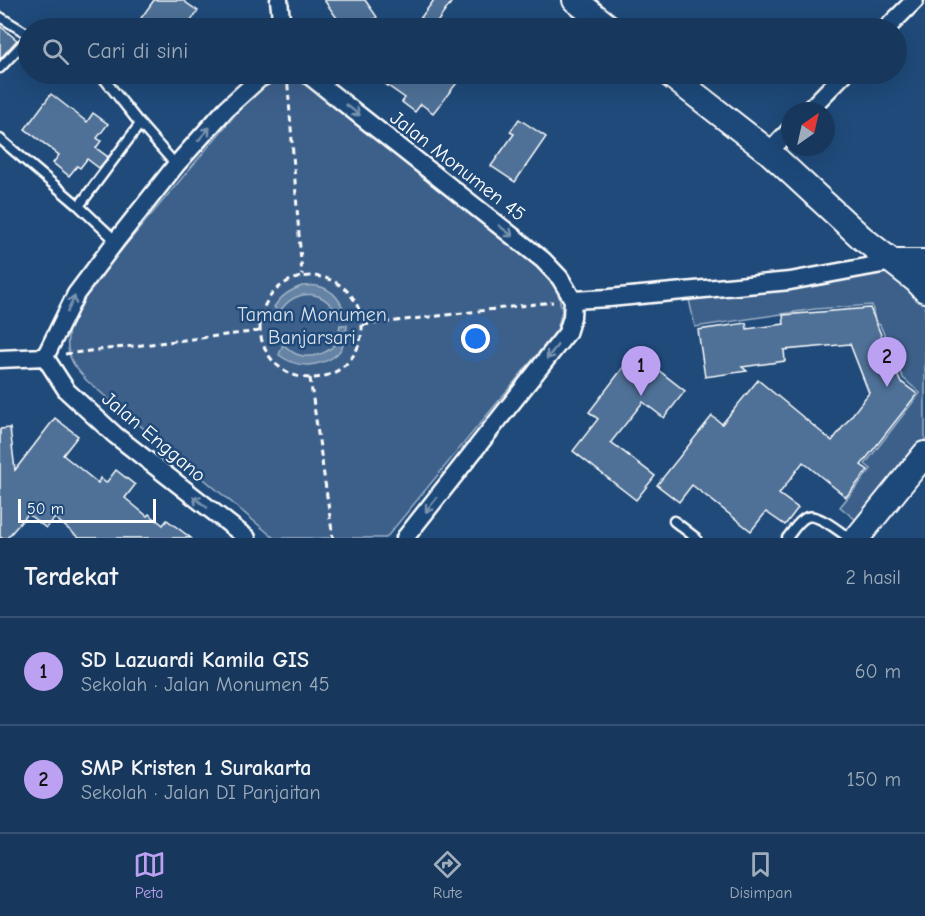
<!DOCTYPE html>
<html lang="id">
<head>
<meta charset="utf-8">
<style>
	:root { --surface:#17385c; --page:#244365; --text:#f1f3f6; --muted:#9eacbb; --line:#365272; --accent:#bca0f2 }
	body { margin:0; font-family:"Comic Neue",sans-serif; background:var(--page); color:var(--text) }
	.compass { position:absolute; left:781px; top:102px; width:54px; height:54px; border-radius:50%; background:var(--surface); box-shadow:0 6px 24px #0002; rotate:34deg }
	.scale { position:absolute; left:18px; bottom:15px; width:138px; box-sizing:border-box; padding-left:6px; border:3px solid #fff; border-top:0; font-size:16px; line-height:21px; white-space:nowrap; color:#fff; -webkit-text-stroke:4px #1f4a7a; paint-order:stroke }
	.you { position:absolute; left:476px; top:339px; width:21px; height:21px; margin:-15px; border:4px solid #fff; border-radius:50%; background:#1a73e8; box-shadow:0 0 0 9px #1a73e833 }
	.badge { display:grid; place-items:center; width:39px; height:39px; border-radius:50%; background:var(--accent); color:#111; font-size:20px; font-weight:700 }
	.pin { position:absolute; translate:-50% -50px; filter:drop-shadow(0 2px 3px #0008) }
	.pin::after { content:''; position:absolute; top:32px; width:21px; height:18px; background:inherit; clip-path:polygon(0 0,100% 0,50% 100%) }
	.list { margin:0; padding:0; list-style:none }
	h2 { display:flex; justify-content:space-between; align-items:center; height:78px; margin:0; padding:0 24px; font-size:26px }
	h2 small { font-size:20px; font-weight:400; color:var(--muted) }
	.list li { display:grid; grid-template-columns:39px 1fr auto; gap:18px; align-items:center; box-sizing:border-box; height:108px; padding:0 24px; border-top:2px solid var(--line) }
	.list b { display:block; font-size:22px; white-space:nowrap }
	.list p { margin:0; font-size:20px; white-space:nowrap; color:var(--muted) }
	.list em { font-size:20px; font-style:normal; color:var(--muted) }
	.icon { flex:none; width:33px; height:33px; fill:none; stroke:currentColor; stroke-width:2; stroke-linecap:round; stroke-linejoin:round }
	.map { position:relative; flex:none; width:925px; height:538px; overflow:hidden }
	.search { position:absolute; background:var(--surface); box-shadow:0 6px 24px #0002; left:18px; right:18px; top:18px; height:66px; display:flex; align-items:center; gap:15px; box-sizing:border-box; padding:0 21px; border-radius:33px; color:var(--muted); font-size:22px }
	.sheet { height:294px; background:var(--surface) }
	nav { display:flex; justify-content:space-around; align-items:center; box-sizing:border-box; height:84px; border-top:2px solid var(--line); background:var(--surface); font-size:16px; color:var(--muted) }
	nav a { display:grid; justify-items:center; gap:3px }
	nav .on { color:var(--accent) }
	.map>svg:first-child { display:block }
	.green { fill:#3c618b; stroke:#9eb0c5; stroke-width:1.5 }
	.water { fill:#6583a4; stroke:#a3b5c8; stroke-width:1.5 }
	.building { fill:#507197; stroke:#fff; stroke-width:1.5 }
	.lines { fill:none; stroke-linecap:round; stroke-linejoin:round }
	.service-casing { stroke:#fff; stroke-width:13 }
	.minor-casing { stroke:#fff; stroke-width:21 }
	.secondary-casing { stroke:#fff; stroke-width:28 }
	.path { stroke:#fff; stroke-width:3; stroke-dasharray:6 4.5; stroke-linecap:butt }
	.service { stroke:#1f4a7a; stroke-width:8 }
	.minor { stroke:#1f4a7a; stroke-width:16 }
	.secondary { stroke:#1f4a7a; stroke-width:24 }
	.oneway { stroke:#7992af }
	.labels { text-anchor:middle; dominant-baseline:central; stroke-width:5; stroke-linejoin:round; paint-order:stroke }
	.street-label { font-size:20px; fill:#fff; stroke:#1f4a7a }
	.park-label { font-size:20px; fill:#d8dfe8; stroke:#1f4a7a }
</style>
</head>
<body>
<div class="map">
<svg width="925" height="538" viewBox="0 0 925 538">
	<rect width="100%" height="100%" fill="#1f4a7a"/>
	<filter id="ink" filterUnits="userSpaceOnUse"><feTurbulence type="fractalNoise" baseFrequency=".0167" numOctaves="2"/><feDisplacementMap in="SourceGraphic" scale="12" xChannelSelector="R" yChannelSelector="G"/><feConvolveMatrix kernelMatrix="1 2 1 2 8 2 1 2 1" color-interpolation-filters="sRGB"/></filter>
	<g filter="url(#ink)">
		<path class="green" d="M276,77h18l10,5 243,192 11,17 4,20 -5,19 -171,208h-112l-188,-158c-4,-6 -11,-12 -14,-19 -11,-21 0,-46 10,-64l179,-213z
			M891,268l34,34v146l-63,77 -22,-18 31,-38 -6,-5 55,-71 -17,-15 -23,-53 -5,-3 -3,-17 -57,4 -120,18 -7,-32 87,-3 52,-8z"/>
		<path class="water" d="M302,286c5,0 11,-1 15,0 17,3 26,17 29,32h-8c-10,-29 -43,-32 -59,-5l-5,-6c8,-12 15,-16 28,-21z
			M340,325h7c-1,23 -9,35 -32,39 -14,3 -25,-1 -36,-9l4,-11c5,5 9,9 16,11 12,4 33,-2 38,-15 2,-4 2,-10 3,-15z"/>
		<path class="building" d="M154,0h28l16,11 -12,17h-52z
			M324,0h41l12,17 -16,11h-17z
			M434,0h19l-20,28h-20z
			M0,26l17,14 -17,19z
			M371,74h93l-31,39 -12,-9 -6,8 -13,-10 3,-4z
			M51,94l36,28 6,-9 15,11 -11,14 4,3 -5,7 12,9 -9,11 -12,-9 -7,9 -3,-2 -8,10 -16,-13 6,-8 -34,-26z
			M519,119l27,18 -31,45 -24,-16 23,-32 -4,-2z
			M870,308l30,73 17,13 -56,71 7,5 -22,27 -43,-35 -24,32 19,14 -13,17 -19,-13 -15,19 -59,-46 -13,17 -22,-17 55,-69 10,8 36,-44 74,61 37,-48 -19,-49 -66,6 1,11 -43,6 5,4 -42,6 -7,-47 48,-7 1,6 37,-5 -1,-9z
			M635,352l50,39 -21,27 -21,-16 -32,40 44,34 -19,24 -63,-49 25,-32 -9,-7z
			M55,418l23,18 -15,19 35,28 2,-5 6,5 10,-13 19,15 -10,13 22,18 2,-2 14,11 4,-5 24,18h-112l-24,-20 -9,10 -18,-14 -21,24h-7v-109l10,-1 5,42z"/>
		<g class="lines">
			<defs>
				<path id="service" d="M0,17l28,17
					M0,68l28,-30
					M99,74l6,6 35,44 36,41
					M0,139l79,67 37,35
					M79,206l61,-82
					M674,521l22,17
					M787,538c5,-6 12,-18 20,-21 11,-4 33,15 42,21"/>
				<path id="minor" d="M279,0l3,28
					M887,28l28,-28
					M307,74l236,186 17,18 13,22
					M808,111l36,-37
					M769,152l21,-22
					M573,300l36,-2 181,-17 103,-19
					M45,357l31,-63 40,-53 60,-76 50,-56 33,-30 9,-5
					M45,357l22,34 48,44 132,103
					M0,359l45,-2
					M405,538l162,-205 5,-16 1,-17"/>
				<path id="secondary" d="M575,0l35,28
					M669,74l100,78 93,86 55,43 8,9
					M893,262h32
					M857,538l68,-84"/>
			</defs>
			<use href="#service" class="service-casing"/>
			<use href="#minor" class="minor-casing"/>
			<use href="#secondary" class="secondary-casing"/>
			<path class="path" d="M287,74l15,201
				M260 327a51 51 0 1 1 102 0a51 51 0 1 1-102 0Z
				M363,325l190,-23
				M65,354l195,-23
				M310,378l23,160"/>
			<use href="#service" class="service"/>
			<use href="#minor" class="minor"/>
			<use href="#secondary" class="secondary"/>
		</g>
		<defs><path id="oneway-shaft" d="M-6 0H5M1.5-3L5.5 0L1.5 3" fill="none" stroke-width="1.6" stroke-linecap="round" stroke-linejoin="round" transform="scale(1.5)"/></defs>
		<g class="oneway">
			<use href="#oneway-shaft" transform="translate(353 110) rotate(38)"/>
			<use href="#oneway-shaft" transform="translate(204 134) rotate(-49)"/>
			<use href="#oneway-shaft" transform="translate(506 231) rotate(38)"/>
			<use href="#oneway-shaft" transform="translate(71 304) rotate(-65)"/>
			<use href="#oneway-shaft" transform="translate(552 352) rotate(128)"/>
			<use href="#oneway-shaft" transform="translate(200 502) rotate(-142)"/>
			<use href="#oneway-shaft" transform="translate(431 505) rotate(128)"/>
		</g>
	</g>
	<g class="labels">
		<g class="street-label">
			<text transform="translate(458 166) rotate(38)">Jalan Monumen 45</text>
			<text transform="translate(154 437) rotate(40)">Jalan Enggano</text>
		</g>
		<g class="park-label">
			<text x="312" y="314">Taman Monumen<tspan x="312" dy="23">Banjarsari</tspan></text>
		</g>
	</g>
</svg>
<svg class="compass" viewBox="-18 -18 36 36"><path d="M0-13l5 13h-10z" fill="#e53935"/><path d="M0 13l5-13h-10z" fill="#9eacbb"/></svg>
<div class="scale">50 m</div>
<div class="you"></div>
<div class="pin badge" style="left:641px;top:396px">1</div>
<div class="pin badge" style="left:887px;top:387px">2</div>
<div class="search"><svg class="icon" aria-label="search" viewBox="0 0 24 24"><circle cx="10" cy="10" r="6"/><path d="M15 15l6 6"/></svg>Cari di sini</div>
</div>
<section class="sheet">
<h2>Terdekat<small>2 hasil</small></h2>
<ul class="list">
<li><span class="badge">1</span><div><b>SD Lazuardi Kamila GIS</b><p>Sekolah · Jalan Monumen 45</p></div><em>60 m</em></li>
<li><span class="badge">2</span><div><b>SMP Kristen 1 Surakarta</b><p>Sekolah · Jalan DI Panjaitan</p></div><em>150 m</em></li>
</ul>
</section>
<nav>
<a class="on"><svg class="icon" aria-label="map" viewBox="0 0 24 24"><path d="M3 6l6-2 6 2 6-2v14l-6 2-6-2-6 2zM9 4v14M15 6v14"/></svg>Peta</a>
<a><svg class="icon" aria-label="directions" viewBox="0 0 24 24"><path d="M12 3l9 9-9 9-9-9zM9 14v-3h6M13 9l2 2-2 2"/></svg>Rute</a>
<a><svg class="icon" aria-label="saved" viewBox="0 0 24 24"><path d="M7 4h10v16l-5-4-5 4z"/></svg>Disimpan</a>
</nav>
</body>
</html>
